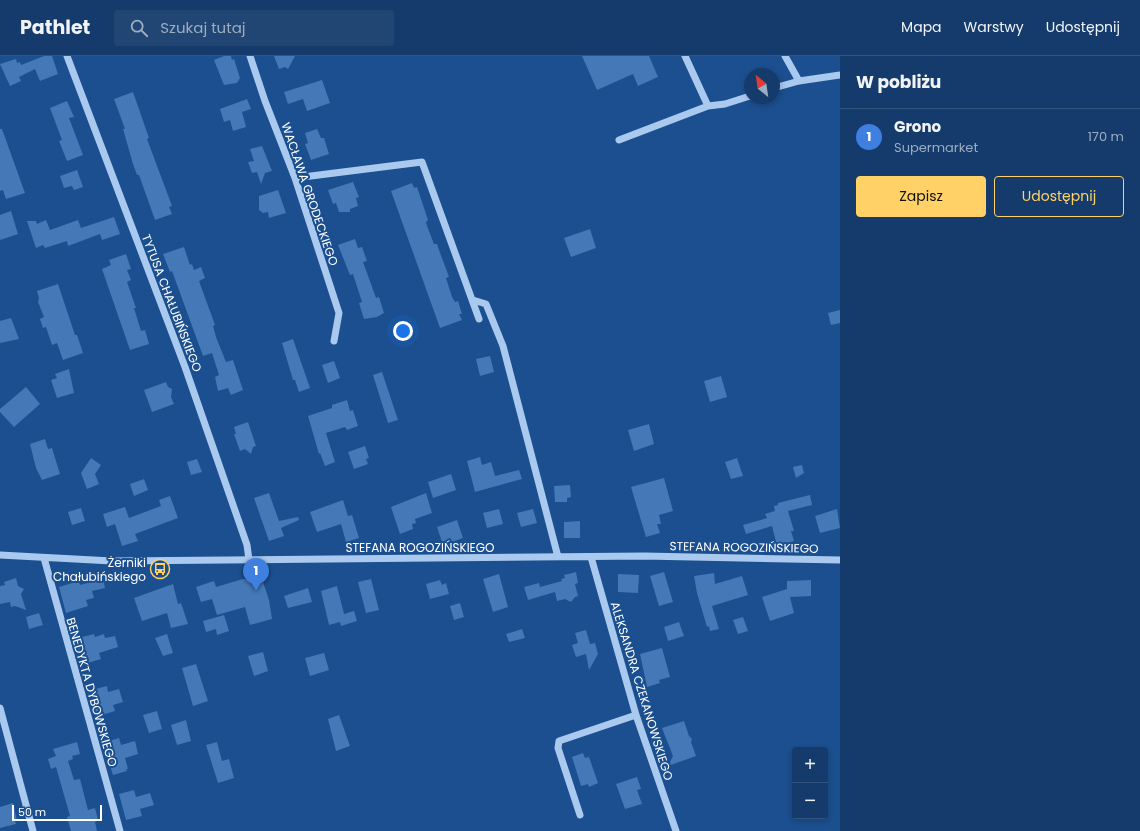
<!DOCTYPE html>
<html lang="pl">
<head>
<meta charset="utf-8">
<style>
	:root { --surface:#143b6b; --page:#214673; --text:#f1f3f6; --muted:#9dadc1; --line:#33557e; --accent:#ffd166 }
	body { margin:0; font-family:Poppins,sans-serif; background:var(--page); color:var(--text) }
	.controls { position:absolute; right:12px; bottom:12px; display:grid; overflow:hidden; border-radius:4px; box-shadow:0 2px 6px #0003 }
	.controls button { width:36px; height:36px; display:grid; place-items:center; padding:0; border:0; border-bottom:1px solid var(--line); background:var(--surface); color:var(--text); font:20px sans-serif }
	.compass { position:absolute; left:744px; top:12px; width:36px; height:36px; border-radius:50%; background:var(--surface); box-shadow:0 2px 6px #0003; rotate:331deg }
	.scale { position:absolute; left:12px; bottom:10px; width:90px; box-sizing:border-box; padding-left:4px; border:2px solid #fff; border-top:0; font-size:11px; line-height:14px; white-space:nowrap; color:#fff; -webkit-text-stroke:3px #1b4f8f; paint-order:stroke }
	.you { position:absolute; left:403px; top:275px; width:14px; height:14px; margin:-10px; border:3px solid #fff; border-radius:50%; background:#1a73e8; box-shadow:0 0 0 6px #1a73e833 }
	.badge { display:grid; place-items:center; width:26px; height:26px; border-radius:50%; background:var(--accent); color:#fff; font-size:13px; font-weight:700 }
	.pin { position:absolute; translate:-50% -33px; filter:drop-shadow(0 1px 2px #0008) }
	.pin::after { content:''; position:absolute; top:21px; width:14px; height:12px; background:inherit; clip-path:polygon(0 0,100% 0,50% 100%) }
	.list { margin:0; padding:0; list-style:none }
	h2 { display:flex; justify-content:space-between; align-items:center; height:52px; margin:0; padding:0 16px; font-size:17px }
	h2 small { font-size:13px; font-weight:400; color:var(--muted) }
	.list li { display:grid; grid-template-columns:26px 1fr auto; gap:12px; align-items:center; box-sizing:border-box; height:56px; padding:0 16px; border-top:1px solid var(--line) }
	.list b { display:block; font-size:15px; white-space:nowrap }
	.list p { margin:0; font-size:13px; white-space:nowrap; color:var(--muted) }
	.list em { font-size:13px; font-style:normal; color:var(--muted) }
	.actions { display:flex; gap:8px; padding:12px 16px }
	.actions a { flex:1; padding:9px 0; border:1px solid var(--accent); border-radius:4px; text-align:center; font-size:14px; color:var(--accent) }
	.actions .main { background:var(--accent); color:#111 }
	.icon { flex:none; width:22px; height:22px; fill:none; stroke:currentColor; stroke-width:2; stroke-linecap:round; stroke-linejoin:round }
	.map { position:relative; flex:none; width:840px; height:775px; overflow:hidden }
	header { display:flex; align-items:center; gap:24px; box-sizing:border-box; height:56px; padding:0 20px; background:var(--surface); border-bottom:1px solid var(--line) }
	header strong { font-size:19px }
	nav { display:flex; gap:22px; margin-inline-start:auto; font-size:14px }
	.search { width:280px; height:36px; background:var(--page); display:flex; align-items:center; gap:10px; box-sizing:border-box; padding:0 14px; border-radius:4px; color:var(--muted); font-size:15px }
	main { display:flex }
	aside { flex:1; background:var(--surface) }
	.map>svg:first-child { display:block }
	.building { fill:#4478b7 }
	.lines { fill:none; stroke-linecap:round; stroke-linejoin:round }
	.minor { stroke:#a9c9ee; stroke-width:7 }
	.labels { text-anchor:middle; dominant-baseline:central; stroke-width:4; stroke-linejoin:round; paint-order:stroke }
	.street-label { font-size:12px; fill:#fff; stroke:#1b4f8f }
	.poi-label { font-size:12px; fill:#fff; stroke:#1b4f8f; text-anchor:end }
</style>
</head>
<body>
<header>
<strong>Pathlet</strong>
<div class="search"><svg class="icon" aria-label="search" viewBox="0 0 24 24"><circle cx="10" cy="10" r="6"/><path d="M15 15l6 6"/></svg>Szukaj tutaj</div>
<nav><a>Mapa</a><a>Warstwy</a><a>Udostępnij</a></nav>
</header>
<main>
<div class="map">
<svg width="840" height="775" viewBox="0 0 840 775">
	<rect width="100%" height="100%" fill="#1b4f8f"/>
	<path class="building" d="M44,0h8l6,18 -18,7 -5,-12 -16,8 2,4 -11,5 -10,-22 16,-5 1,4 3,-1 1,3z
		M224,0h7l1,4 2,-1 6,19 -3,5 -13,2 -10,-25z
		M274,0h21l-7,13 -3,-2 -6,2z
		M582,0h67l9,21 -20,9 -5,-12 -36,16z
		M322,24l8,23 -23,8 -4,-12 -15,5 -4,-12z
		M133,36l16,46 -2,1 25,67 -3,1 3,7 -17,6 -16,-45h-2l-4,-11 -10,-35h2l-11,-30z
		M247,43l4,10 -9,3 4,15 -13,4 -3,-11 -6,2 -4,-13z
		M67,45l7,16 -5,1 14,37 -16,6 -8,-20 3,-1 -12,-32z
		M0,73h2l23,64 -19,6 -3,-9 -3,1z
		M317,73l4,9h3l5,16 -18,6 -6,-16 3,-1 -3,-10z
		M262,90l10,25 -7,2 -4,11 -4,-12 -5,1 -4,-11 6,-1 -4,-12z
		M77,114l6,17 -9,3 -2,-4 -8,2 -4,-12z
		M353,126l6,15 -3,1 2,8 -8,3v3h-11l-3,-9 -3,1 -5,-14z
		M412,127l2,5 3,-1 11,33 -2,2 1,4 7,18h3l2,6 10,27 -3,1 6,19 3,5 3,-1 4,13h-3l3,6 -22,8 -49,-137z
		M278,134l8,23 -17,5 -1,-6 -5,1 -4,-3v-14z
		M11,155l7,23 -18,6v-25z
		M114,161l6,17 -18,6 -2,-6 -32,12 -1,-5 -22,7 -2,-3 -7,3 -9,-27h9l1,3 9,-4 4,10 28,-10 3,8z
		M590,173l6,19 -25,9 -7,-19z
		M355,183l3,9 4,-1 5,14 -4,1 8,22 5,14 3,-1 5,16 -7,4 -13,2 -5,-16 3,-1 -9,-28 -3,1 -12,-30z
		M184,191l6,18 2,-1 2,6 7,-3 4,11 -6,3 16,44 -2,1 3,11 10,25 7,-2 10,30 -12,5 -3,-7 -10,3 -3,-14 4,-2 -7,-22 -9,3 -31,-85 -2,1 -7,-18z
		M126,198l5,15 -4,1 4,10 -4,2 9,26h-2l7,23 4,-1 4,14 -19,6 -28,-81 9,-4 -2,-5z
		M58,228l17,51h2l6,18 -20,7 -6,-17 -5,2 -6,-18 -3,1 -3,-9 4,-2 -6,-15 1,-4 -2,-7z
		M840,254v13l-9,2 -3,-12z
		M11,262l8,21 -19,4v-22z
		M293,283l17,49 -11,4 -4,-12h-2l-11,-37z
		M490,300l4,16 -14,4 -4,-17z
		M334,305l6,17 -12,5 -6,-18z
		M69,313l5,24 -17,5 -6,-18 6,-2 -2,-4z
		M382,316l16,48 -10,3 -15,-48z
		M721,320l6,21 -17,5 -6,-21z
		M166,326l2,5 4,2 -1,8 3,7 -22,8 -8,-22z
		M26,331l14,17 -26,23 -14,-15v-3z
		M347,344l3,11 3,-1 5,16 -11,4 -2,-3 -19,6 9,29 -10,4 -5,-13 -1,1 -11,-38 24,-8v-3z
		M248,366l8,24 -3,1 -2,7 -6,-5 -5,2 -6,-17h2l-2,-7z
		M649,368l5,20 -20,7 -6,-21z
		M45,383l3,10 4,-1 8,26 -18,6 -6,-12 -6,-24z
		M365,390l4,12 -3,1 2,5 -14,5 -6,-17z
		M480,401l2,8 9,-3 4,14 24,-6 3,9 -47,13 -8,-31z
		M91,402l10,7 -6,9 4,10 -12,5 -6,-16z
		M737,402l6,18 -12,3 -6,-17z
		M197,403l5,13 -11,3 -4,-13z
		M802,409l2,8 -8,5 -3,-11z
		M451,418l5,16 -23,8 -5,-16z
		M664,422l9,33 -14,4 2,9h-4l3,9 -14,4 -15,-50z
		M144,423l4,11 -14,6 -4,-12z
		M570,429l1,12 -4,1v4h-12l-1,-16z
		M269,437l10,28 19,-4 1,3 -18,8 3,8 -15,5 -15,-43z
		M426,437l6,20 -17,6 1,4 -4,1 1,5 -13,5 -9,-27z
		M810,439l2,10 -24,6 6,20h-3l3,10 -17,5 -5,-20 -26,8 -3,-9 24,-7 -2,-4 10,-3 -1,-5 4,-1v-2z
		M170,440l8,22 -43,16 3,7 -16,5 -7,-22 -8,3 -4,-13 22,-7 4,11 32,-12 -2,-6z
		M343,444l5,16 4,-1 7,23 -13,4 -5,-18 -24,8 -7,-20z
		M81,452l4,13 -13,4 -4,-13z
		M499,453l4,15 -16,4 -4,-15z
		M533,453l4,14 -16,4 -4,-14z
		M837,453l3,19 -20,5 -5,-17z
		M457,464l6,18 -20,7 -6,-18z
		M580,465v17h-16v-16z
		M576,516l2,11 -3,1 3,12 -3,1 -4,5 -6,-3 -8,2 -2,-9 -27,8 -4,-13 15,-4 1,4 22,-6 -1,-2 4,-1 -1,-3z
		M664,516l9,30 -14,4 -9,-30z
		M714,517l1,11 27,-8 6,19 -36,11 7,23 -9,2 -1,-5 -2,1 -10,-34 -3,-17z
		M499,518l9,33 -15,5 -10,-33z
		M618,518l21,1 -1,18 -20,-1z
		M16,522l2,8 6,3 -3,5 5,16 -11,-4 -4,1 -1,-5 -10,2v-18l5,-1 -1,-3z
		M103,523l2,9 -13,3 2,7 -8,2 2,6 -22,7 -7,-26 20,-6 1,4z
		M243,523h19l7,21 3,19 -22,6 -5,-18 -28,8 -5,-16 -11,3 -5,-15 18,-6 2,6z
		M371,523l8,31 -13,3 -8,-31z
		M440,524l2,5 4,-2 3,11 -19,5 -4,-15z
		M811,524v16l-21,1 4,16 -24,8 -8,-24 25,-8v-8z
		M173,528l5,20 3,-1 7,21 -17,4 -4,-15 -25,8 -8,-23z
		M337,530l7,28 10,-3 3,10 -16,5 -1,-4 -11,3 -8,-34z
		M308,532l4,14 -24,6 -4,-12z
		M460,547l4,14 -10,3 -4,-14z
		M39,557l4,12 -14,4 -3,-12z
		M224,559l5,16 -12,4 -1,-6 -10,3 -3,-11z
		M743,561l5,14 -10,3 -5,-14z
		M679,566l5,14 -16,5 -4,-14z
		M522,573l3,9 -16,4 -3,-8z
		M586,574l4,14 5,-1 3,11 -9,16 -3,-16 -10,3 -4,-12 6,-2 -3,-10z
		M94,578l1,3 9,-3 1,4 10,-2 3,11 -19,6 2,6 -20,6 -7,-26z
		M167,578l6,19 -10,3 -8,-18z
		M662,592l8,29 -11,3 1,3 -13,4 -7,-33z
		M263,596l5,19 -14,5 -6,-20z
		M324,597l5,17 -19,6 -5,-18z
		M196,608l12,37 -15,5 -11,-38z
		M107,630l1,6 11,-3 4,13 -10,3 2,6 -20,6 -7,-26z
		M157,655l5,18 -13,4 -6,-18z
		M339,659l11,31 -14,5 -8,-32z
		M186,664l5,21 -14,4 -6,-20z
		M684,665l5,15 3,3 -1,3 5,14 -28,10 5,-10 -11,-28z
		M119,682l2,7 14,-4 3,13 -13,4 3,11h-2l1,2 -14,4 -10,-32z
		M77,686l3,12 -8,2 1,3 -5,2 6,19 6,-1 8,31 7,-2 3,12 -3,2 2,9h-26l-4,-14 3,-1 -14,-49 -5,2 -3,-10 8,-3 -3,-7z
		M217,686l5,19 7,-2 5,19 -16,5 -12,-38z
		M583,697l2,5 4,-1 9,26 -9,4 -1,-3 -7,2 -9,-29z
		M637,721l4,12 -4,1 5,14 -17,5 -9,-25z
		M134,734l2,7 14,-4 4,12 -14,4 2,7 -16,4 -7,-26z
		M13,747l4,18h-2l1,3 -16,4v-21z"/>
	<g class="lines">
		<path class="minor" d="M67,0l118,311 62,178 2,15
			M250,0l15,45 30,77 44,135 -5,28
			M685,0l23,50
			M785,0l14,25
			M774,32l25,-7 41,-6
			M619,84l89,-34 17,-2 25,-8
			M295,122l127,-16 57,157
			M473,244l13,4 17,42 55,211
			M0,499l112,6 532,-5 196,4
			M591,501l45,158 40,116
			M44,502l76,273
			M0,652l33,123
			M580,759l-22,-67 1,-7 77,-26"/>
	</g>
	<defs>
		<symbol id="bus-ring" viewBox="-11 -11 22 22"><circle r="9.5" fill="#1b4f8f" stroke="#ffd166" stroke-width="1.5"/><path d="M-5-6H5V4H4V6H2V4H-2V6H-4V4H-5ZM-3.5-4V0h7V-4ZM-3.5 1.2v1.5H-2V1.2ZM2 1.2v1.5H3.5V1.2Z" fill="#ffd166"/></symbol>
	</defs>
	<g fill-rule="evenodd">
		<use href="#bus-ring" x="149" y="502" width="22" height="22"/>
	</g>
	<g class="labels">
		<g class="street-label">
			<text transform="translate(310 138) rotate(71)">WACŁAWA GRODECKIEGO</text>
			<text transform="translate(172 247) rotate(69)">TYTUSA CHAŁUBIŃSKIEGO</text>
			<text x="420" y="491">STEFANA ROGOZIŃSKIEGO</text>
			<text transform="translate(744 491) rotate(1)">STEFANA ROGOZIŃSKIEGO</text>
			<text transform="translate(642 635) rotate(73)">ALEKSANDRA CZEKANOWSKIEGO</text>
			<text transform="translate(92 636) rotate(74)">BENEDYKTA DYBOWSKIEGO</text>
		</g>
		<g class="poi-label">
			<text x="146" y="506">Żerniki<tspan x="146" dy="14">Chałubińskiego</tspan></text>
		</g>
	</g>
</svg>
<div class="controls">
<button>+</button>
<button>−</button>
</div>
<svg class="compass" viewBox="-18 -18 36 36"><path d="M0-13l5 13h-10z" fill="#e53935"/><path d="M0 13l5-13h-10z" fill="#9dadc1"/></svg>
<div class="scale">50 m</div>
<div class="you"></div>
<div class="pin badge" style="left:256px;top:535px;background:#3f7fe0">1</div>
</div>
<aside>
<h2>W pobliżu<small></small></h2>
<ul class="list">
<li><span class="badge" style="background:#3f7fe0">1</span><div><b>Grono</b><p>Supermarket</p></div><em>170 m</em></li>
</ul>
<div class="actions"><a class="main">Zapisz</a><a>Udostępnij</a></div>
</aside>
</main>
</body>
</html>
